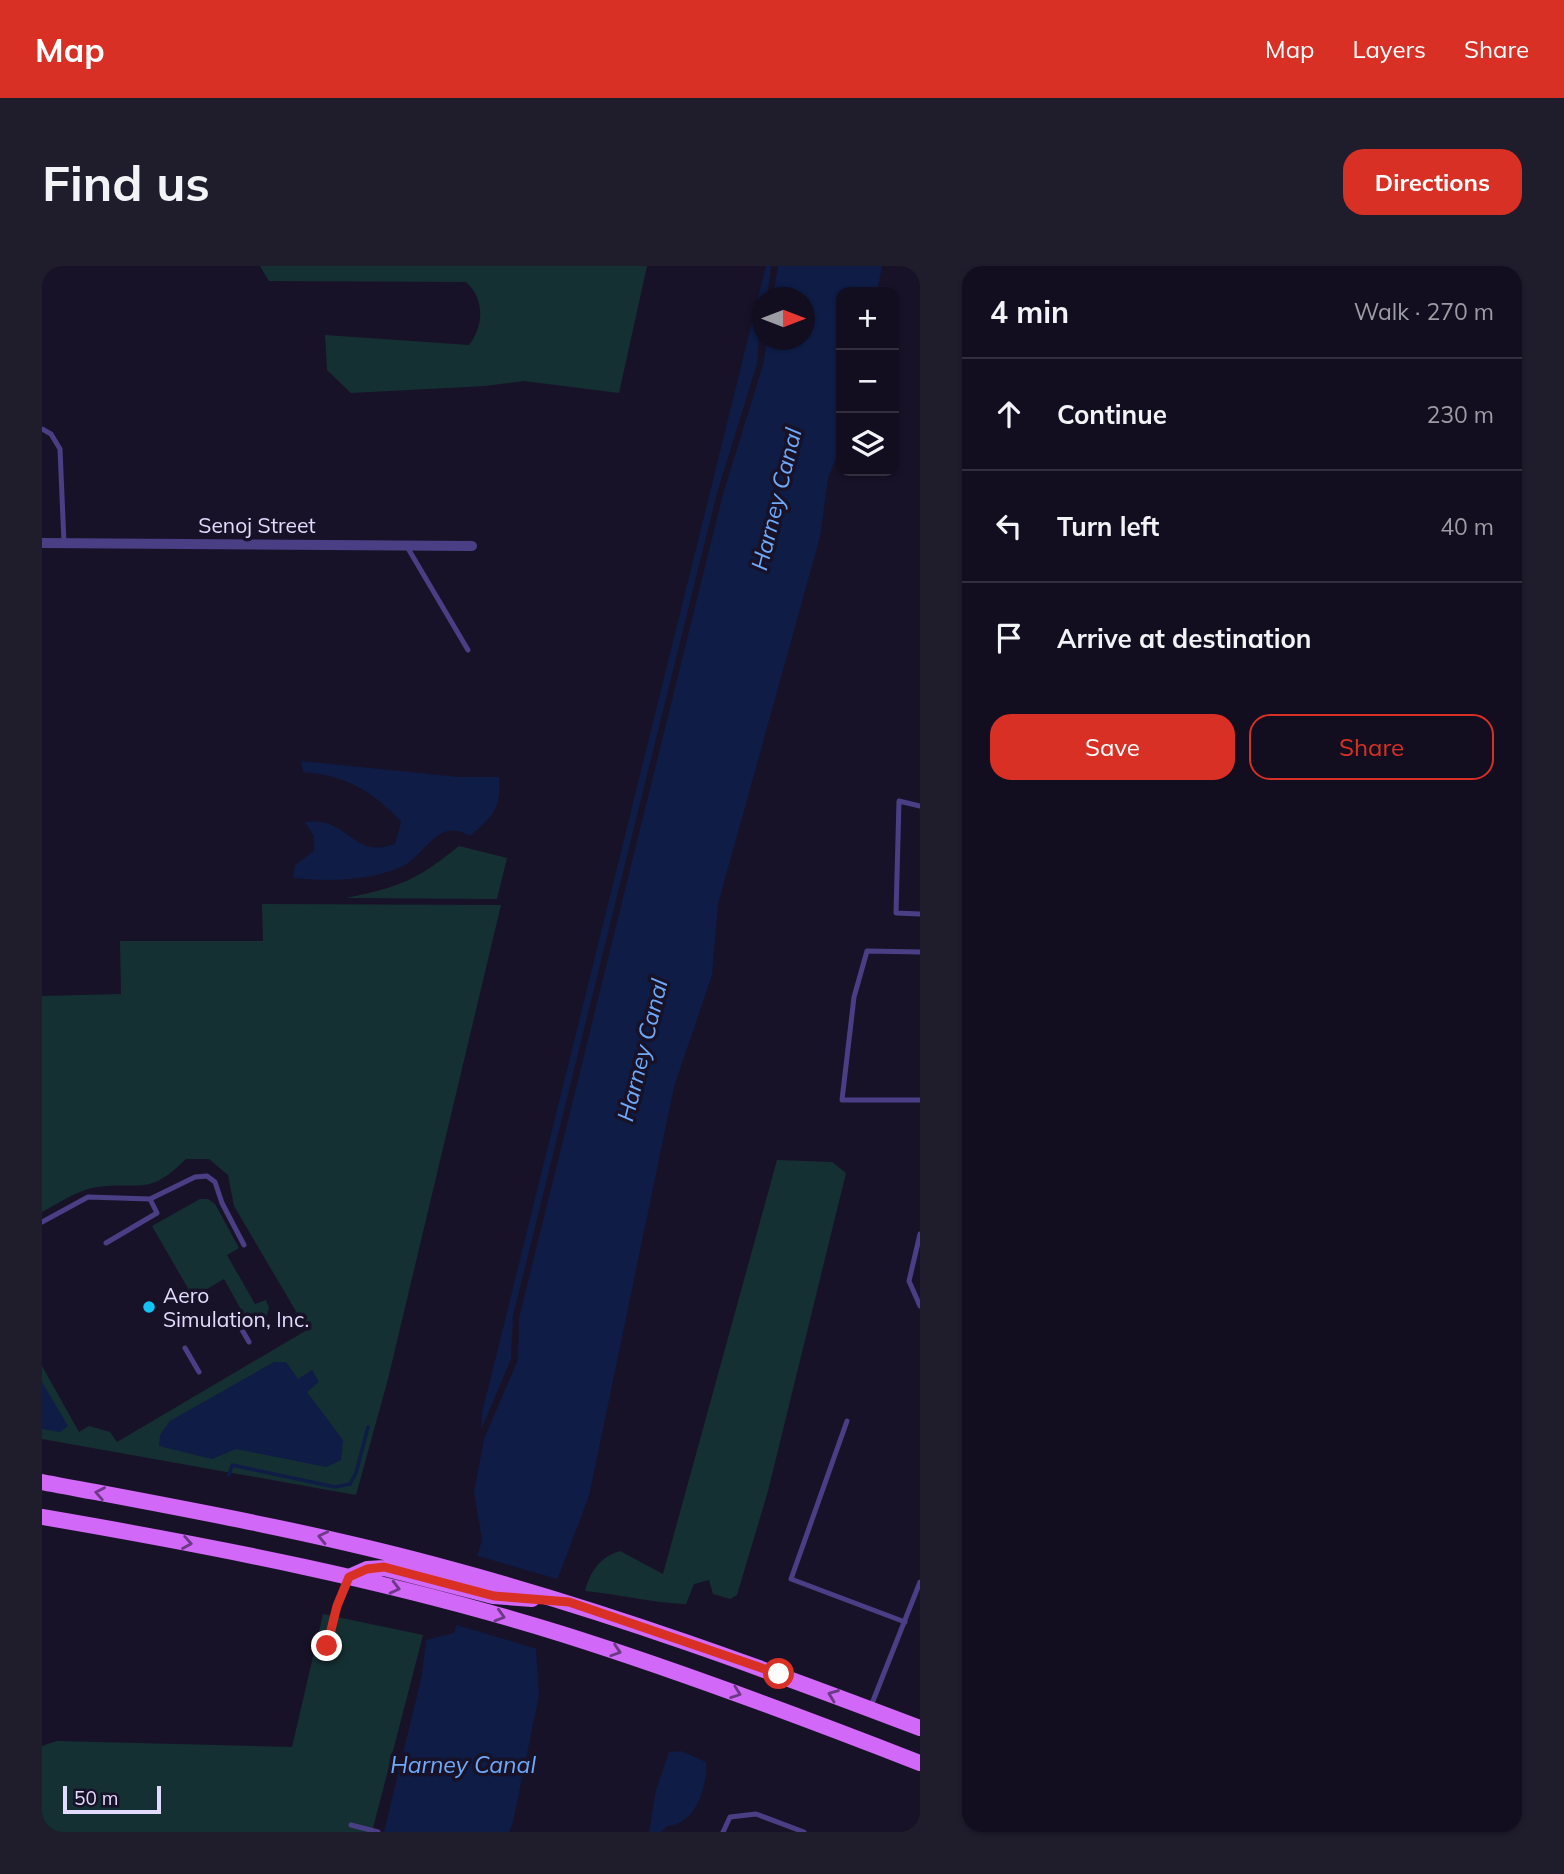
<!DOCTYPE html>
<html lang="en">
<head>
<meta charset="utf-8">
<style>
	:root { --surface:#120e1f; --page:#1f1c2c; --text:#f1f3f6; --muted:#9c9ca4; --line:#312e3d; --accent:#d93025 }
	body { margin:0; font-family:Mulish,sans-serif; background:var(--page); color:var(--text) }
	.controls { position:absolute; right:21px; top:21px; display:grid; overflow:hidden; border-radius:14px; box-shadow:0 2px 5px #0004 }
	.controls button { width:63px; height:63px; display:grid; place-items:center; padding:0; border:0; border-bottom:2px solid var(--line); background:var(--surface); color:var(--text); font:35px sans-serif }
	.compass { position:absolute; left:710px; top:21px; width:63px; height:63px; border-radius:50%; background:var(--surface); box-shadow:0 2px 5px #0004; rotate:90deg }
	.scale { position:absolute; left:21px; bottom:18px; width:98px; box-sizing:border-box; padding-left:7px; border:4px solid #e3dbfd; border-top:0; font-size:19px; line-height:24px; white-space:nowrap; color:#e3dbfd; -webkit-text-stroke:5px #181229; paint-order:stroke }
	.stop { position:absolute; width:21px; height:21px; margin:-16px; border:5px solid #d93025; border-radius:50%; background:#fff }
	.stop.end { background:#d93025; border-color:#fff; box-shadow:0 2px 7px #0008 }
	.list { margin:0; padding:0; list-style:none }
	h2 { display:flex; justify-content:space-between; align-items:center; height:91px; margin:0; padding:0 28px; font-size:30px }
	h2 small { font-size:23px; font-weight:400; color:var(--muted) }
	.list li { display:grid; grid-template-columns:46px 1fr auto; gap:21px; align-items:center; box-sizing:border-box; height:112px; padding:0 28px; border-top:2px solid var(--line) }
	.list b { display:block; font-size:26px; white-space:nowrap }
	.list em { font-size:23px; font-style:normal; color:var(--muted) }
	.actions { display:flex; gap:14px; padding:21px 28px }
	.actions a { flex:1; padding:16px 0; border:2px solid var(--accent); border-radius:21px; text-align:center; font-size:24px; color:var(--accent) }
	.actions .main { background:var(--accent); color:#fff }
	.icon { flex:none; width:38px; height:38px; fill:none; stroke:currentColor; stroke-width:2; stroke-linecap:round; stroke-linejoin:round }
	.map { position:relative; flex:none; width:878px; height:1566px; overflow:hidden; border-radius:21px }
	header { display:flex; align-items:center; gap:42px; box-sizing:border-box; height:98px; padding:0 35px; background:var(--accent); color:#fff }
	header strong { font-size:33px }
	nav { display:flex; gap:38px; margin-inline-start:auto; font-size:24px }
	.intro { display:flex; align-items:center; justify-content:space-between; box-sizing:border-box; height:168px; padding:0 42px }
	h1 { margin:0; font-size:49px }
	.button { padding:18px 32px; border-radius:21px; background:var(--accent); color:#fff; font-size:24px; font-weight:700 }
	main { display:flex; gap:42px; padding:0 42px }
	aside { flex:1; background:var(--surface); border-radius:21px; box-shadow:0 2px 5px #0004 }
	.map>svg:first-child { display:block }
	.green { fill:#153033 }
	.water { fill:#0e1c46 }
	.pier { fill:#181229 }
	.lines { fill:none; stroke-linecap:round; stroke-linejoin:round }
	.stream { stroke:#0e1c46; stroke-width:3.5 }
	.service { stroke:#4a3f85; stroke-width:5 }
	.minor { stroke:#4a3f85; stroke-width:10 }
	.primary { stroke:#d268f7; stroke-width:16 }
	.oneway { stroke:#6c3986 }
	.route { stroke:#d93025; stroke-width:9 }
	.poi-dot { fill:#12c4f3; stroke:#181229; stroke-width:2.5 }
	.labels { text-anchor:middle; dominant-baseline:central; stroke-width:7; stroke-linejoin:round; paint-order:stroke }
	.street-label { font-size:21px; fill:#e3dbfd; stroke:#181229 }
	.poi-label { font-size:21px; fill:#e3dbfd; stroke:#181229; text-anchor:start }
	.water-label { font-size:23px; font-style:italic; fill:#6fa9f8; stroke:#181229 }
</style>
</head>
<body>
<header>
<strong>Map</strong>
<nav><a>Map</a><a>Layers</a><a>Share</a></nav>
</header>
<div class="intro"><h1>Find us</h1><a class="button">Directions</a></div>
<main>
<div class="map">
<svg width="878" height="1566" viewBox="0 0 878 1566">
	<rect width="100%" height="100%" fill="#181229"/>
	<path class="green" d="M218,0h387l-28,127 -95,-12 -39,5 -134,7 -24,-23 -2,-35 144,10c15,-19 16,-46 -3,-63l-197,-1z
		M417,580l48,12 -10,41 -151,-1c54,-11 71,-18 113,-52z
		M220,638l239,1 -113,474 -32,116 -314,-56v-73l37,66 10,-6 21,6 7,10 190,-112 -73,-124 -6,-31 -19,-16h-23c-39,38 -43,22 -89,28 -20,3 -38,16 -55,25v-216l79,-2 -1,-53h143z
		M735,894l55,2 14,11 -78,318 -31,104 -7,4 -17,-5 -4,-14 -15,4 -8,20c-35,-1 -66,-10 -101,-13 5,-19 15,-34 35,-40l43,23z
		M158,933h8l7,5 24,44 -12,7 28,49 11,-4 3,8 -4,14 -10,6 -7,-6 -24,-43 -31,18 -41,-71z
		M281,1348l100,21 -51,197h-330v-86l15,-5 235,6z"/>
	<path class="water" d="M724,0h5l-4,31 -5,1 -5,66 -40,129 -204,823 -2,43 -30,71 1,-17z
		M736,0h104l-5,26h-36v155l-13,31 -8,59 -102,367 -6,71 -38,112 -85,409 -42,111 -11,41 3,47 -26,127 -4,10h-125l38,-157 4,-35 28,-7 28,-93 -8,-48 10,-53 34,-79 1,-42 204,-824 40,-129 4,-25h37v-42l-31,-1z
		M259,495l158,16h40c3,30 -6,40 -29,59 -27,-16 -39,7 -57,23 -6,6 -20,12 -29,14 -28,8 -62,8 -91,5l2,-13 19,-14v-15l-9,-14c45,-6 46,38 90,22l6,-22c-28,-31 -56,-47 -98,-50z
		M232,1096h12l12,17 14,-9 7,12 -12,10 36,48 -2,20 -15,7 -90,-18 -24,10 -53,-13 1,-11 10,-14z
		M0,1116l26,44 -8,6 -18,-3z
		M639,1485l25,11c1,26 -10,62 -39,64l-6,6h-12l7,-42 13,-38z"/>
	<path class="pier" d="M432,1289l87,25 -10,27 9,24 -8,16 -11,3 -88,-26z"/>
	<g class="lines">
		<path class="stream" d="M187,1209l3,-10 103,22 15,-3 6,-11 12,-46"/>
		<path class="service" d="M0,163l9,5 9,15 4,94
			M364,279l62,105
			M878,540l-21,-5 -3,112 24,1
			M878,686l-53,-1 -13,46 -12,103h78
			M0,956l46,-25 62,2 45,-22 12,-1 8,6 7,21 22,42
			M878,968l-11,47 11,25
			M64,977l51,-30 -7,-14
			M191,1048l16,28
			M143,1082l14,24
			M805,1155l-56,158 114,43
			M285,1380l10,-40 11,-26
			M829,1440l49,-124
			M309,1559l27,7
			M681,1566l7,-15 26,-3 48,18"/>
		<path class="minor" d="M0,277l430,3"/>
		<path class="primary" d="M0,1216c137,26 274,50 408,87 160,43 315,100 470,159
			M0,1251c175,30 350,64 520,117 121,38 240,83 358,129
			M307,1311l18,-8 17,-1 109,28 39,3"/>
	</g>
	<defs><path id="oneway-chevron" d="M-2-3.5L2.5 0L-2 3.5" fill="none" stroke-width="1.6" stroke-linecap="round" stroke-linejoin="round" transform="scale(1.75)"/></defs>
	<g class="oneway">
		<use href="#oneway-chevron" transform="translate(58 1227) rotate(-169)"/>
		<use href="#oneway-chevron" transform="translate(281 1271) rotate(-167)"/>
		<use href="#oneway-chevron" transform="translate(145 1277) rotate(10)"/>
		<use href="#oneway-chevron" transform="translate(353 1322) rotate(14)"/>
		<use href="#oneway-chevron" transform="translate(458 1350) rotate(16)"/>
		<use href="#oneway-chevron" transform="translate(574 1385) rotate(18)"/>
		<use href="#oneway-chevron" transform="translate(694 1427) rotate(20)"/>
		<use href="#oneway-chevron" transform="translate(791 1429) rotate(-159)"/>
	</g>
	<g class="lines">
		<path class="route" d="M285,1380l10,-40 12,-29 18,-8 17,-2 110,29 75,6 210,72"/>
	</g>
	<circle class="poi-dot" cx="107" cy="1041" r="7"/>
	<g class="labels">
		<g class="street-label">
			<text x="215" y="259">Senoj Street</text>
		</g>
		<g class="poi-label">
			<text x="121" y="1029">Aero<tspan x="121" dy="24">Simulation, Inc.</tspan></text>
		</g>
		<g class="water-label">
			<text transform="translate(734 233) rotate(-76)">Harney Canal</text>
			<text transform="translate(600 784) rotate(-76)">Harney Canal</text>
			<text x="421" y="1498">Harney Canal</text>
		</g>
	</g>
</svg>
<div class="controls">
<button>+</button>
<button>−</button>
<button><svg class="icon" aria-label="layers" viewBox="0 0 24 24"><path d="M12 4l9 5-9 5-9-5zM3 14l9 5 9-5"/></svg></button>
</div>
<svg class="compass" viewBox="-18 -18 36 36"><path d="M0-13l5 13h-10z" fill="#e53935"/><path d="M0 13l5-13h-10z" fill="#9c9ca4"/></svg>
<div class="scale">50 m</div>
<div class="stop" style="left:737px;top:1408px"></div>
<div class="stop end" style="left:285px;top:1380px"></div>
</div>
<aside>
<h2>4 min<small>Walk · 270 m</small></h2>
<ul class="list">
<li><svg class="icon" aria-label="ahead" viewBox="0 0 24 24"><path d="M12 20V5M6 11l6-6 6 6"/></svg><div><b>Continue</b></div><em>230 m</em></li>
<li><svg class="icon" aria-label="left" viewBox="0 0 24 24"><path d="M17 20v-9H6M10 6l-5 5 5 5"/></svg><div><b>Turn left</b></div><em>40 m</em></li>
<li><svg class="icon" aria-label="arrive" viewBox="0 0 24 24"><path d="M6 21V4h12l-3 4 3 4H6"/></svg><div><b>Arrive at destination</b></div></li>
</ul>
<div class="actions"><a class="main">Save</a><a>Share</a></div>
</aside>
</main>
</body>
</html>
